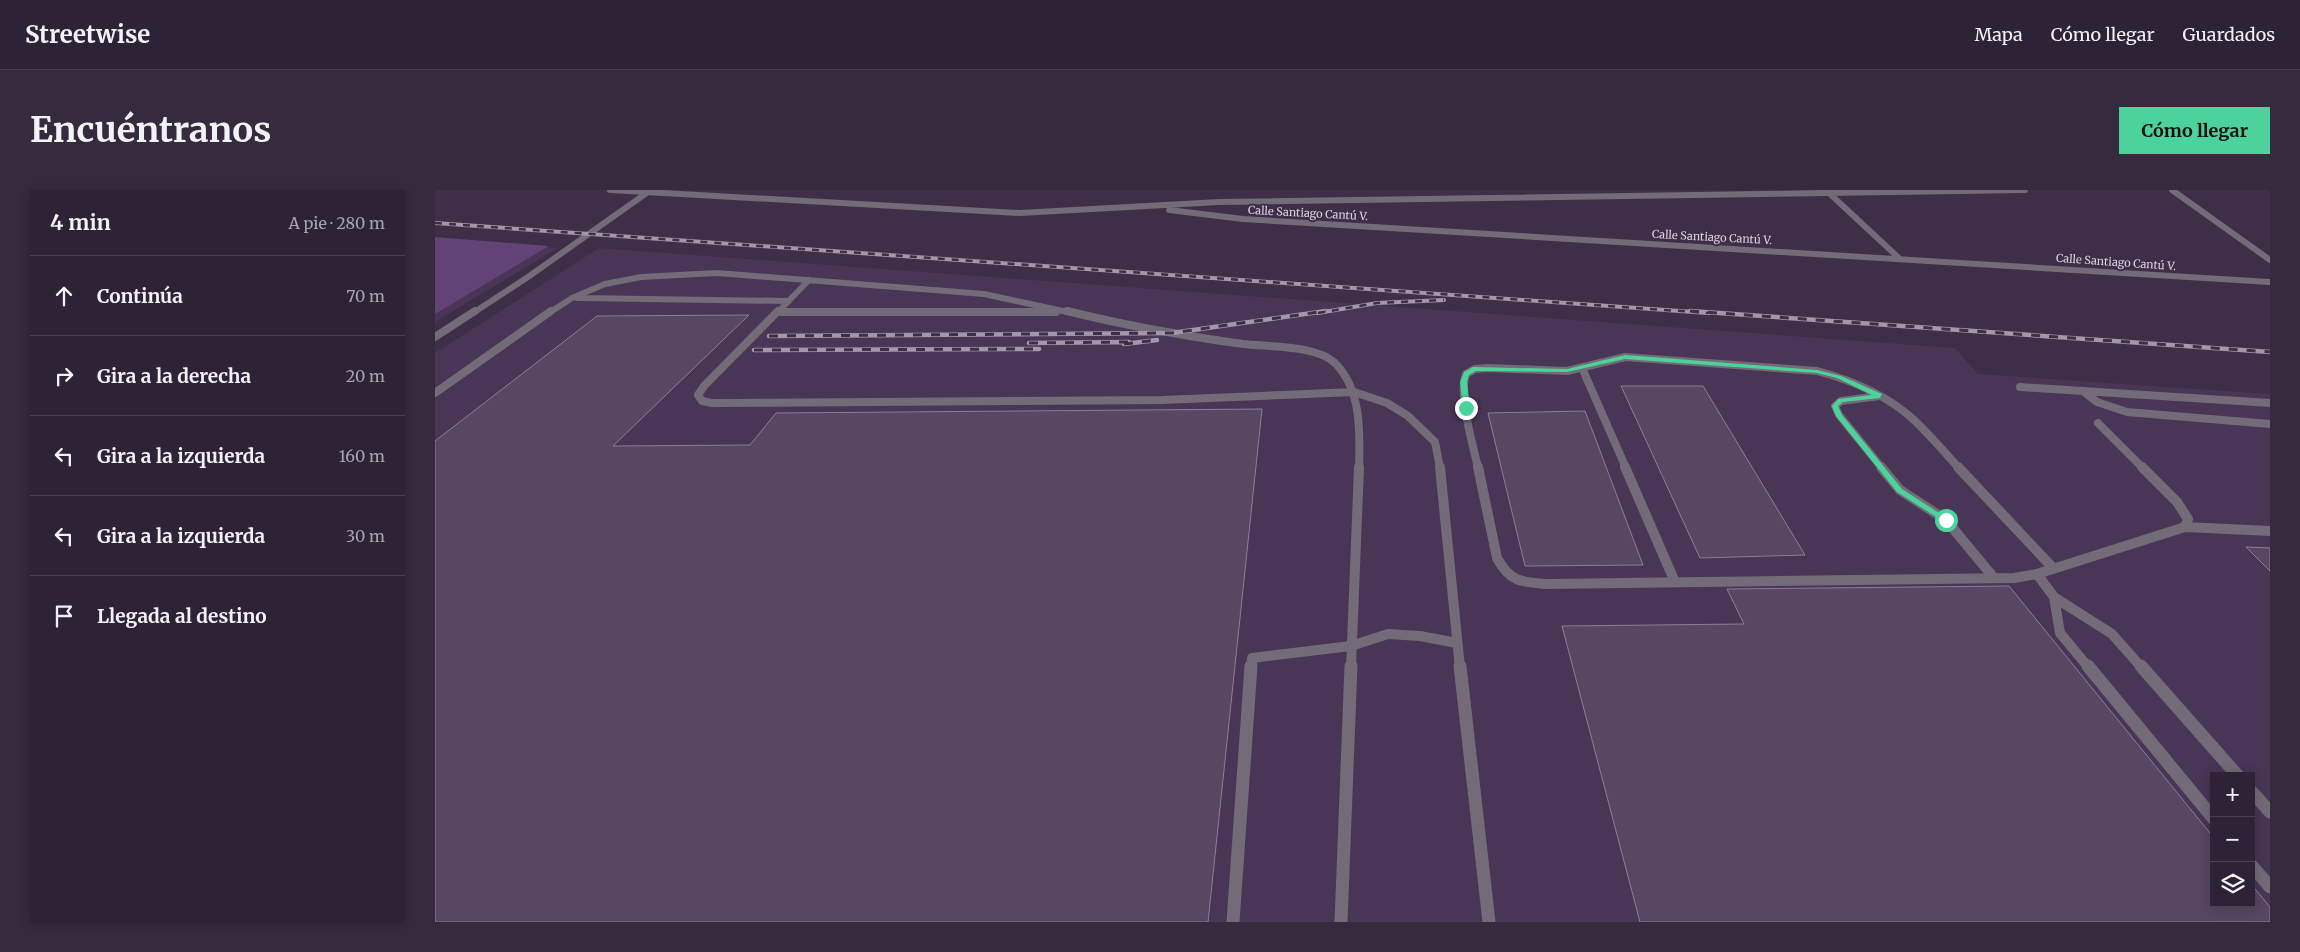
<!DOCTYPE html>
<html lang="es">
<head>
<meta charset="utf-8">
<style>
	:root { --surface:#2e2236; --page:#362a3e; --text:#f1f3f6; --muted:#a7a4ad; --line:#493f51; --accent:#4cd39b }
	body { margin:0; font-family:Merriweather,serif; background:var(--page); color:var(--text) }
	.controls { position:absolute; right:15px; bottom:15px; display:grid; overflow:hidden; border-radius:0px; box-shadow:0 2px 12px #0003 }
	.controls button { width:45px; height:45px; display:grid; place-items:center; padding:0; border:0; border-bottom:1px solid var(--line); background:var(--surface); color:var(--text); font:25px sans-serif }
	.stop { position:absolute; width:15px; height:15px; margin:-11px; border:4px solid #4cd39b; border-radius:50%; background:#fff }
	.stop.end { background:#4cd39b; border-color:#fff; box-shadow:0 1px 5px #0008 }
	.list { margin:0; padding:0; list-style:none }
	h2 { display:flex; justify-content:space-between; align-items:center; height:65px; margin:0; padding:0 20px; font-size:21px }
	h2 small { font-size:16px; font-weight:400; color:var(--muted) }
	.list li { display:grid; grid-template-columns:32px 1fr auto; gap:15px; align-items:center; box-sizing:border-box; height:80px; padding:0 20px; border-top:1px solid var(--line) }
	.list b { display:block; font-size:19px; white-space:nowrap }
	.list em { font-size:16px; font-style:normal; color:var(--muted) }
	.icon { flex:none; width:28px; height:28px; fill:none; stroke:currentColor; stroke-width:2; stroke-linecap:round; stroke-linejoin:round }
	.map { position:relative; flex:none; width:1835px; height:732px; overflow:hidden; border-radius:0px }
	header { display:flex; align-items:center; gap:30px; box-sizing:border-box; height:70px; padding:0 25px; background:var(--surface); border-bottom:1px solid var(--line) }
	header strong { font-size:24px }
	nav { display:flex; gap:28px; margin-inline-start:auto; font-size:18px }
	.intro { display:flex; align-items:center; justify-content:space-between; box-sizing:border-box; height:120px; padding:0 30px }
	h1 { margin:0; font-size:35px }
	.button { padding:12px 22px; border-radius:0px; background:var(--accent); color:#111; font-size:18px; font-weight:700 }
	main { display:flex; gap:30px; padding:0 30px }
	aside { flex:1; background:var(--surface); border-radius:0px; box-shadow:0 2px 12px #0003 }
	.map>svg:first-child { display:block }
	.built { fill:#493555; fill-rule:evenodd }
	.green { fill:#634277 }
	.building { fill:#574762; stroke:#8f7d9b }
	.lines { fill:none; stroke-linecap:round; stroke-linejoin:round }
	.lane-far3 { stroke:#736b78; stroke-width:6 }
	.lane-far2 { stroke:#736b78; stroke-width:8 }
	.lane-far1 { stroke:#736b78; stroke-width:10 }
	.lane { stroke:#736b78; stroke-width:13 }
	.street-far1 { stroke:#736b78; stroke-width:6 }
	.street { stroke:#736b78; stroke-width:8 }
	.rail-far1-casing { stroke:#a397ab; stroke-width:4 }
	.rail-casing { stroke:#a397ab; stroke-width:4.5 }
	.rail-far1 { stroke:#3e2e48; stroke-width:2.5; stroke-dasharray:7; stroke-linecap:butt }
	.rail { stroke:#3e2e48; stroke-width:3; stroke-dasharray:9; stroke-linecap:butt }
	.route { fill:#4cd39b }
	.labels { text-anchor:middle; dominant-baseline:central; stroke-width:4; stroke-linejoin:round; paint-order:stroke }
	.far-street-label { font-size:11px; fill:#dbd1e2; stroke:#3e2e48 }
</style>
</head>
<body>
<header>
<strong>Streetwise</strong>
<nav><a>Mapa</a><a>Cómo llegar</a><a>Guardados</a></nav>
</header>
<div class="intro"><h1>Encuéntranos</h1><a class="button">Cómo llegar</a></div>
<main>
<aside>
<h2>4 min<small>A pie · 280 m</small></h2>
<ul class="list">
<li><svg class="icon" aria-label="ahead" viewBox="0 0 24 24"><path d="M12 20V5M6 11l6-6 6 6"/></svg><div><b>Continúa</b></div><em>70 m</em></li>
<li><svg class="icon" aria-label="right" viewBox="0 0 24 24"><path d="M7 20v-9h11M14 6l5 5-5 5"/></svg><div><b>Gira a la derecha</b></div><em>20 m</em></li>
<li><svg class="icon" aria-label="left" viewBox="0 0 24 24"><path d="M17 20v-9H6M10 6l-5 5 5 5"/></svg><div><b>Gira a la izquierda</b></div><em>160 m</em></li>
<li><svg class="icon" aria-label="left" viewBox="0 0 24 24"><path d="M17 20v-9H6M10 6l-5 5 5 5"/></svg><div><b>Gira a la izquierda</b></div><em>30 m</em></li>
<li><svg class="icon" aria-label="arrive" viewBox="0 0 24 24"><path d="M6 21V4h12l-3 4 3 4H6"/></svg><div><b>Llegada al destino</b></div></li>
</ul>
</aside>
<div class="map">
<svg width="1835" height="732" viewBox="0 0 1835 732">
	<rect width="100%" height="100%" fill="#3e2e48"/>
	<path class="built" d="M0,48l123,10 -123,74z
		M164,58l1356,100 23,26 292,20v528h-1835v-569zM1779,586h37v127h-37z"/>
	<path class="green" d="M0,47l114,9 -114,68z"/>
	<path class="building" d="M314,125l-136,131 137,-1 26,-32 486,-4 -54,513h-773v-481l162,-125z
		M1186,196h82l102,169 -105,3z
		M1150,221l58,154 -118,1 -37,-153z
		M1811,357l24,1v23z
		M1574,396l205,252v65h37v-19l19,23v15h-630l-78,-296 182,-2 -17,-35z"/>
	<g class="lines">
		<path class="lane-far3" d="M142,108l212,3
			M343,122h278
			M114,123l23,-15 33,-14 36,-7 76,-4 267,21 88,19
			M342,123l32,-33"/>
		<path class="lane-far2" d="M343,121l-74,75 -6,9 4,6 10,2 450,-3 192,-8 33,11 21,13 27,26 5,26
			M632,121c37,9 74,17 112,23 21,4 43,7 64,10 26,3 73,1 92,19 27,27 25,71 24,105
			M343,122h278
			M1147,178l44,100
			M1585,197l250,16
			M1648,201l14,11 30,10 143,12
			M0,203l116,-82
			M1444,206l-38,5 -6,5 4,9 43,53
			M1663,233l45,45
			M1043,278c-5,-24 -20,-71 -12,-94l9,-5 13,-1 79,3 58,-14 192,14c34,9 71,25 97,49 16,15 30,32 45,48"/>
		<path class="lane-far1" d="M1005,277l20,201
			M1043,277l19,91c13,24 24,24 49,26l468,-6 23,-4 148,-47 3,-8 -11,-17 -35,-35
			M1190,277l50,115
			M1446,277l19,23 46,30 48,58
			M1523,277l95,101
			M1750,337l85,4
			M1602,384l17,23 58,37 30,34
			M1619,407l6,36 29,35
			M816,478l1,-10 99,-12 37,-12 32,2 37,7
			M916,478l8,-201"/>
		<path class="lane" d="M1025,476l29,256
			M1653,476l126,153
			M1706,476l97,110
			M1816,601l19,21
			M1816,675l19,22
			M798,732l18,-256
			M906,732l10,-256"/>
		<path class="street-far1" d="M175,0l410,23 199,-11 806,-12
			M1737,0l98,70
			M1394,3l71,66
			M734,20l74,9 1027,63
			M38,123l55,-36 120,-85"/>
		<path class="street" d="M0,147l40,-26"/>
		<defs>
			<path id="rail-far1" d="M0,33l1273,90
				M883,123l59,-10 67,-3"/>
			<path id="rail" d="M1255,121l580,41
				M334,146l403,-3 154,-22
				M594,153l100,-1
				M689,154l33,-4
				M319,160l285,-1"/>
		</defs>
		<use href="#rail-far1" class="rail-far1-casing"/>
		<use href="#rail" class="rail-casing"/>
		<use href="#rail-far1" class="rail-far1"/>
		<use href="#rail" class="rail"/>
	</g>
	<path class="route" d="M1190,165l192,15 24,6 41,18 -2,4 -37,4 -5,4 4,9 60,74 48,31 -6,2 -47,-30 -61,-76 -4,-10 6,-7 34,-4 -35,-17 -20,-5 -192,-14 -58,13 -91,-1 -7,4 -2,7 3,26 -4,2 -3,-2 -3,-26 4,-10 9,-5 94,2z"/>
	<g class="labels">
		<g class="far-street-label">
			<text transform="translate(873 23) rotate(3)">Calle Santiago Cantú V.</text>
			<text transform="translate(1277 47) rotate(3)">Calle Santiago Cantú V.</text>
			<text transform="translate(1681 72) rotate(4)">Calle Santiago Cantú V.</text>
		</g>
	</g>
</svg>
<div class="controls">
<button>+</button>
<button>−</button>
<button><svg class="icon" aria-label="layers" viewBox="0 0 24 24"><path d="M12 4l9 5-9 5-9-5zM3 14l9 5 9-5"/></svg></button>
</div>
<div class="stop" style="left:1511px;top:330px"></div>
<div class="stop end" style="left:1031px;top:218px"></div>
</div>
</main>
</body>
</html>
